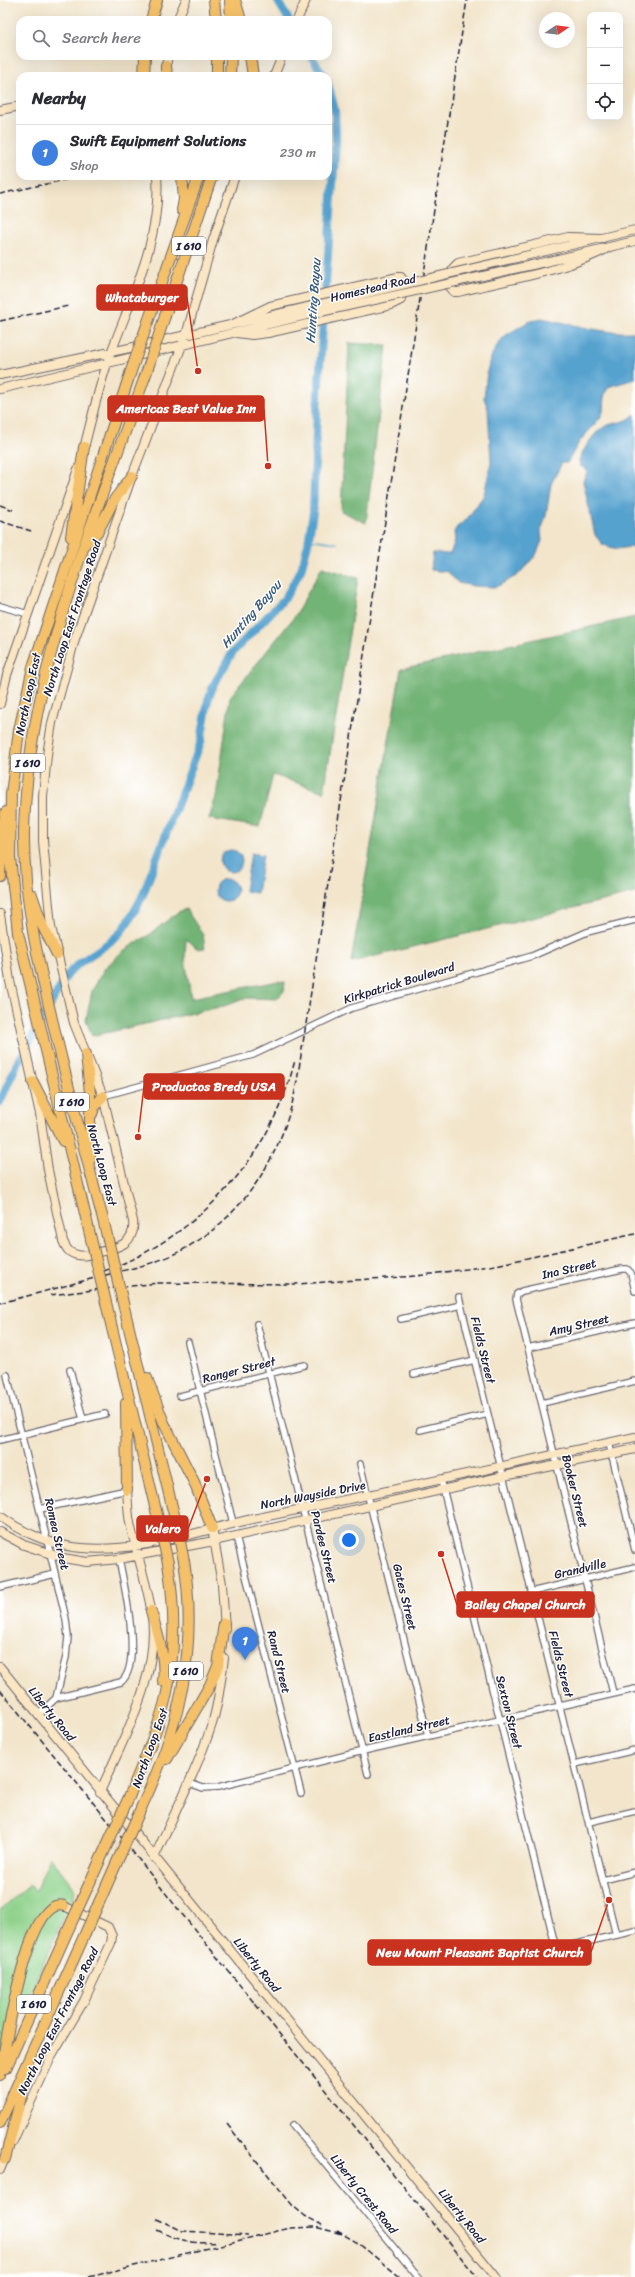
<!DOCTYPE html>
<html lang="en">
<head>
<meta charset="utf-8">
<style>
	:root { --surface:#fff; --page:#f7f7f7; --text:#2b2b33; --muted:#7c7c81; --line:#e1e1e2; --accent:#0f766e }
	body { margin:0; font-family:Sriracha,sans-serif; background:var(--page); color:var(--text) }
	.controls { position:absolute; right:12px; top:12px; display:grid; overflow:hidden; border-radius:8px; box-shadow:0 4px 16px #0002 }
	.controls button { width:36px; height:36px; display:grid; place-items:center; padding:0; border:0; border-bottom:1px solid var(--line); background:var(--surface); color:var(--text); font:20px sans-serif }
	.compass { position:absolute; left:539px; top:12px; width:36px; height:36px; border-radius:50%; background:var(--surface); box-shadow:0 4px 16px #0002; rotate:77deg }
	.you { position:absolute; left:349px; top:1540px; width:14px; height:14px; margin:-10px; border:3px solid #fff; border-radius:50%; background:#1a73e8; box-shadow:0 0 0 6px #1a73e833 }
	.badge { display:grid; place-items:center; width:26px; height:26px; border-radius:50%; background:var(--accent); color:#fff; font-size:13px; font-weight:700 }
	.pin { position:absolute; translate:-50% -33px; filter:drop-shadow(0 1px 2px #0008) }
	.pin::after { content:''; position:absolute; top:21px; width:14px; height:12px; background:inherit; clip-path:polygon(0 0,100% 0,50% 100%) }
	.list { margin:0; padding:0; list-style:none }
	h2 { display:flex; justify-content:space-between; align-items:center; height:52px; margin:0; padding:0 16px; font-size:17px }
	h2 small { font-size:13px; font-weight:400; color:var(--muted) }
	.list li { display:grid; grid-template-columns:26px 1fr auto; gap:12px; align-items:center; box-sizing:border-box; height:56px; padding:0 16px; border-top:1px solid var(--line) }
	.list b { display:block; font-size:15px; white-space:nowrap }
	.list p { margin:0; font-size:13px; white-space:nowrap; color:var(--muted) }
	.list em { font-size:13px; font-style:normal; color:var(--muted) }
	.icon { flex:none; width:22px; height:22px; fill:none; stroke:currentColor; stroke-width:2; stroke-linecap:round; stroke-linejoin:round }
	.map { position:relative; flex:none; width:635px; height:2277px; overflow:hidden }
	.search { position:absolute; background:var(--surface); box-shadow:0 4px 16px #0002; left:16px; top:16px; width:316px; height:44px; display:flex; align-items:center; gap:10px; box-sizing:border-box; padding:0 14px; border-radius:12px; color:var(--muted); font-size:15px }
	.panel { position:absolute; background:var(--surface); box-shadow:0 4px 16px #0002; left:16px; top:72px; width:316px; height:108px; border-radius:12px }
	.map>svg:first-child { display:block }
	.green { fill:#8ed18a; stroke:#587a62 }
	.forest { fill:#72b376; stroke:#4a6a58 }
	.water { fill:#56a2cf; stroke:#3c6285 }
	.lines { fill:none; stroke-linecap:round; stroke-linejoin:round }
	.stream { stroke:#56a2cf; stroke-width:1.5 }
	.river { stroke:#56a2cf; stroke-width:8 }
	.street-casing { stroke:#6b666d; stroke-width:8 }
	.secondary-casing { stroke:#6b666d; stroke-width:10 }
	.highway-casing { stroke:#6b666d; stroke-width:12 }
	.street { stroke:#fff; stroke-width:5.5 }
	.secondary { stroke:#fbe6c3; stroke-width:8 }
	.highway { stroke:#f4c16a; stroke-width:10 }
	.rail { stroke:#22223b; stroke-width:1.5; stroke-dasharray:6 3; stroke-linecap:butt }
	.secondary-bridge-casing { stroke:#6b666d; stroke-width:10; stroke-linecap:butt }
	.highway-bridge-casing { stroke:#6b666d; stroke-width:12; stroke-linecap:butt }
	.secondary-bridge { stroke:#fbe6c3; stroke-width:8 }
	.highway-bridge { stroke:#f4c16a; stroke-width:10 }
	.labels { text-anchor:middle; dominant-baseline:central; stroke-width:3; stroke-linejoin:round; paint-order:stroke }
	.shield { fill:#fff; stroke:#646476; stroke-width:1 }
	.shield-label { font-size:11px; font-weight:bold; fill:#22223b }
	.street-label { font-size:12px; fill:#22223b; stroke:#fff }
	.water-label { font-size:13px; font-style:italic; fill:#395c7e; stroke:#fff }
	.leader { fill:none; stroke:#c8321e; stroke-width:1.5 }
	.callout-dot { fill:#c8321e; stroke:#fff; stroke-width:1.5 }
	.callout { fill:#c8321e; stroke:#c8321e; stroke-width:1.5 }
	.callout-label { font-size:13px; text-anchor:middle; font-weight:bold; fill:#fff }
</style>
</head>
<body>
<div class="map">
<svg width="635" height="2277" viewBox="0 0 635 2277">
	<rect width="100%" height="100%" fill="#fff"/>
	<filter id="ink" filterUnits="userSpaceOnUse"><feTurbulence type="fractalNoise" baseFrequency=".025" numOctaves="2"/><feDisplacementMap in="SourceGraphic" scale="8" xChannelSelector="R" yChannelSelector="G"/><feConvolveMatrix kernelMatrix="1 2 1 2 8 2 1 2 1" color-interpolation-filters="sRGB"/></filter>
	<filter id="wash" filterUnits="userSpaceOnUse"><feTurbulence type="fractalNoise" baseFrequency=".012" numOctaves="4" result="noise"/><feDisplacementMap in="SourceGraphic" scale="16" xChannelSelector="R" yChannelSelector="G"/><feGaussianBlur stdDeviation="0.9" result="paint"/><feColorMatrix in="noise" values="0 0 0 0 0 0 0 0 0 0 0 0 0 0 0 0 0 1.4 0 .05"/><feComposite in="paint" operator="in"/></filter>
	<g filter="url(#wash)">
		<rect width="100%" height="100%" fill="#f2e5cb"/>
		<path class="green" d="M50,1857l26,33 -66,150 -10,12v-142l29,-25 6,7z"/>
		<path class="forest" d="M349,343l38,2 -21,178 -25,-12z
			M322,567l36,11 -34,214 -51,-17 -13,52 -51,-8 7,-22 14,-100 65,-81z
			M635,617v276l-284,69 50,-293z
			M186,909l17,26 2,13 -7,1 -12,-10 -1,19 6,40 87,-17 7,1 -1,9 -7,8 -30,-1 -23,8 -132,30 -6,-16 6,-29 12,-22 19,-18 26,-16 29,-23z"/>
		<path class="water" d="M541,318c34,6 59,16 94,14v47l-27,8 -4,10 -1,15 -3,6 -20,23 -13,22h-5l-11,21 -5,32 -5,15 1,10 -6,14 -18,20 -22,12 -22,-1 -16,-3 -10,-11 -17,-2 2,-17 17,1 5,-13 -1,-9 3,-5 10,-8 17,-24 7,-33 -3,-53 -4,-11 3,-27 5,-16 6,-11 8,-9 22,-13z
			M635,414v132l-17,3 -9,-2 -7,-3 -7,-9 -12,-54 4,-9 -2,-4 -5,-2 -1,-6c6,-13 17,-33 33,-36 11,-3 15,-2 23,-10z
			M220 861a11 11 0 1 1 22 0a11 11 0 1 1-22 0Z
			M251,853l12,2 -6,38 -12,-2z
			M215 890a11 11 0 1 1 22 0a11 11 0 1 1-22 0Z"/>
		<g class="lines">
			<path class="stream" d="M309,539l28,4"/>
			<path class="river" d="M277,0l12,20
				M311,56l13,20
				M0,1102l17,-38 49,-87c13,-18 35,-26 51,-41 11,-11 18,-26 25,-39l59,-155 7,-42 6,-16 19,-32 52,-54 16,-28 7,-26 5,-32 4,-102 19,-269 -1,-31 -7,-27"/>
		</g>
	</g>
	<g filter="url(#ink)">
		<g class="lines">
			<defs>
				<path id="street" d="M0,606l28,8
					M103,1096l150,-41 99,-47 180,-52 55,-24 48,-12
					M459,1297l157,638
					M401,1319l60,-14
					M257,1324l111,450
					M188,1342l45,181
					M528,1348l107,-25
					M70,1370l13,49
					M414,1374l61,-14
					M7,1375l59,244 2,18 -2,20 -10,41
					M180,1396l124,-31
					M542,1403l93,-22
					M420,1430l68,-16
					M0,1440l105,-26
					M609,1443l26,107
					M360,1464l68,272
					M441,1480l115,469
					M40,1509l87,-19
					M236,1536l65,257
					M0,1587l55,-13
					M531,1592l104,-25
					M613,1693l-97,-394 1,-5 5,-3 100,-22h5l4,4 4,18
					M38,1715l18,-17 65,-16c22,-17 3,-98 -2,-123
					M575,1764l60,-14
					M189,1783l14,5 15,-1 145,-36 272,-62
					M589,1822l46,-11
					M603,1880l32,-8
					M527,1955l108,-24
					M293,2125l125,152"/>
				<path id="secondary" d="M177,20l9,-20
					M297,20l9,-20
					M165,71l3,-15
					M274,76l8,-20
					M0,110l20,-4
					M603,238l-35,-1 -110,26 -5,5 -3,19 4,5h4c51,-13 106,-20 152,-45
					M533,254l102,-24
					M532,265l103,-24
					M235,323l35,-17 128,-29h3l3,5 -3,18 -10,5 -123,28 -16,2 -15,-2
					M0,375l125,-26 183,-42
					M0,389l307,-74
					M83,452c8,-31 15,-62 25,-91 21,-59 54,-121 49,-185
					M0,704l7,-29 71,-206
					M0,914l10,67 30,133 8,56 15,71c3,7 6,13 15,14 6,2 14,-1 21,-3 18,-4 37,-8 34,-31l-30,-125 -29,-73 -23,-96 -8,-86v-45l4,-41 5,-32 23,-84 57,-163 54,-141 27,-95 22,-64
					M0,1516c23,17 53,30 82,32 57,5 115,-17 171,-29 127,-26 255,-54 382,-82
					M212,1528l10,56 3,45
					M0,1532l24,13 39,13 24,4 32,-3 95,-18 290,-65 131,-27
					M0,1667l496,610
					M100,1792c24,-55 62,-120 51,-183 -5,-29 -15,-57 -21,-86 -2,-10 -2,-22 -3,-33
					M154,1858c20,-44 43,-88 58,-134 7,-22 9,-44 12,-66
					M13,2141l39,-86 32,-54 27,-58 1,-7 -4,-9 -44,-21
					M0,2170l7,-17"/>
				<path id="highway" d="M214,0l2,20
					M230,0l1,20
					M235,0l6,20
					M151,20l6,-20
					M250,56l3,20
					M166,66l1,10
					M144,76l1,-20
					M217,76v-20
					M230,76l1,-20
					M182,210l2,-11 -2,-23
					M165,316l47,-140
					M149,319l50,-143
					M71,537l13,-90
					M89,541l9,-10 16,-31 18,-24
					M0,876l3,-51 3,-13
					M32,895l11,32 14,27
					M86,1054l4,39v67
					M33,1082l30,59
					M92,1114l2,-6 9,-12
					M103,1219c-16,-57 -30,-114 -44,-171 -17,-71 -36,-142 -35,-216 3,-159 71,-313 123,-461
					M87,1222l-69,-289 -8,-76 1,-63 8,-64 14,-63 97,-293
					M128,1324l48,199
					M112,1328l48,199
					M147,1378l17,45 30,59 18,46
					M126,1403l1,87
					M151,1611c6,22 15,46 12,70
					M167,1759l43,-74 8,-19 6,-43
					M129,1797c13,-33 29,-66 37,-100 10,-44 9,-89 2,-134
					M142,1806c38,-80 56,-157 42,-245
					M6,2068l63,-140
					M0,2075c5,-24 27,-182 64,-169
					M0,2123l85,-189
					M5,2159l22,-85"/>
			</defs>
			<use href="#street" class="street-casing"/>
			<use href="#secondary" class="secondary-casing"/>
			<use href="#highway" class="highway-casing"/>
			<use href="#street" class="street"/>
			<use href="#secondary" class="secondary"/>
			<use href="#highway" class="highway"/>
			<path class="rail" d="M0,194l69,-15
				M0,321l68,-15
				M0,505l13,5
				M0,521l31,10
				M104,1271c94,-34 167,-113 191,-211
				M50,1295l108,-12 138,1 120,-8 80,-11 139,-31
				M0,1303c36,-9 71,-19 106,-28 22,-6 43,-10 64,-19 71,-32 114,-101 127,-175l170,-1081
				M0,1690l109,132 73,92 295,363
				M227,2124l66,82 12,10 17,9
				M157,2219l26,12 65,4
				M157,2230c20,10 39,15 61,12
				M337,2231l21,12 42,34
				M89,2277l201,-49 25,-1 27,7"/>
			<defs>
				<path id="secondary-bridge" d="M308,307l225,-53
					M307,315l225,-50"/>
				<path id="highway-bridge" d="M147,371l18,-55
					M130,374l19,-55
					M103,1219l25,105
					M87,1222l25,106
					M176,1523l8,38
					M160,1527l8,36
					M69,1928l60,-131
					M85,1934l57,-128"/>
			</defs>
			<use href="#secondary-bridge" class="secondary-bridge-casing"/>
			<use href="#highway-bridge" class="highway-bridge-casing"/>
			<use href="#secondary-bridge" class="secondary-bridge"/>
			<use href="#highway-bridge" class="highway-bridge"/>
		</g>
	</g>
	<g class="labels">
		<g class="shield">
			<rect x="172" y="237" width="34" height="18" rx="3"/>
			<rect x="11" y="754" width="34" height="18" rx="3"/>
			<rect x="55" y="1093" width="34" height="18" rx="3"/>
			<rect x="169" y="1662" width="34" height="18" rx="3"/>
			<rect x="17" y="1995" width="34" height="18" rx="3"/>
		</g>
		<g class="shield-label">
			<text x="189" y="246">I 610</text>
			<text x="28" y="763">I 610</text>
			<text x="72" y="1102">I 610</text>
			<text x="186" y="1671">I 610</text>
			<text x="34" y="2004">I 610</text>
		</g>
		<g class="street-label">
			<text transform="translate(373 288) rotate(-13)">Homestead Road</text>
			<text transform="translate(72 618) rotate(-72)">North Loop East Frontage Road</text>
			<text transform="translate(28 694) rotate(-78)">North Loop East</text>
			<text transform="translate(399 983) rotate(-17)">Kirkpatrick Boulevard</text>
			<text transform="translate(102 1165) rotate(75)">North Loop East</text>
			<text transform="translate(569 1269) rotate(-13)">Ina Street</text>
			<text transform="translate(579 1325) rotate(-13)">Amy Street</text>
			<text transform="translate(483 1350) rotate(76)">Fields Street</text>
			<text transform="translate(239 1370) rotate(-14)">Ranger Street</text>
			<text transform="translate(575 1491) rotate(76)">Booker Street</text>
			<text transform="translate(313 1495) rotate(-11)">North Wayside Drive</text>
			<text transform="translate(57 1534) rotate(77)">Romea Street</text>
			<text transform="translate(324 1547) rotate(76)">Pardee Street</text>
			<text transform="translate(580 1569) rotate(-13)">Grandville</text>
			<text transform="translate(405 1597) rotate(76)">Gates Street</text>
			<text transform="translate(279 1662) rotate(76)">Rand Street</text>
			<text transform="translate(561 1664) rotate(76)">Fields Street</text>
			<text transform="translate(509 1712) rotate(76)">Sexton Street</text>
			<text transform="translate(52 1714) rotate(51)">Liberty Road</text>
			<text transform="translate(409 1729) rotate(-13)">Eastland Street</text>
			<text transform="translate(150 1748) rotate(-70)">North Loop East</text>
			<text transform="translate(257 1965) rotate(51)">Liberty Road</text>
			<text transform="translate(58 2021) rotate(-63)">North Loop East Frontage Road</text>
			<text transform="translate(364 2194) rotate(51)">Liberty Crest Road</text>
			<text transform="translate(462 2216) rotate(51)">Liberty Road</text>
		</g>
		<g class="water-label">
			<text transform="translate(313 301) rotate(-86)">Hunting Bayou</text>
			<text transform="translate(251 614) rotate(-49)">Hunting Bayou</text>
		</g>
	</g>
	<path class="leader" d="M198 371L187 297M268 466L264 409M138 1137L144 1086M207 1479L188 1529M441 1554L457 1605M609 1900L591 1952"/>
	<g class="callout-dot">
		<circle cx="198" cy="371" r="4"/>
		<circle cx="268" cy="466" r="4"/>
		<circle cx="138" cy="1137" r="4"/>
		<circle cx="207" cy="1479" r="4"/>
		<circle cx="441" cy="1554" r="4"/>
		<circle cx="609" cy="1900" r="4"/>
	</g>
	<g class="callout">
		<rect x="97" y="285" width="90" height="25" rx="4"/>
		<rect x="108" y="396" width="156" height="25" rx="4"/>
		<rect x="144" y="1074" width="140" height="25" rx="4"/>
		<rect x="137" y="1516" width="51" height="25" rx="4"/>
		<rect x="457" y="1592" width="137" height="25" rx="4"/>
		<rect x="368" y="1940" width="223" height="25" rx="4"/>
	</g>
	<g class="callout-label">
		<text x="142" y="302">Whataburger</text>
		<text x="186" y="413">Americas Best Value Inn</text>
		<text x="214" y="1091">Productos Bredy USA</text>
		<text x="163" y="1533">Valero</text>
		<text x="525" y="1609">Bailey Chapel Church</text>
		<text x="480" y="1957">New Mount Pleasant Baptist Church</text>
	</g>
</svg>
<div class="controls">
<button>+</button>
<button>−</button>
<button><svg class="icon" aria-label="locate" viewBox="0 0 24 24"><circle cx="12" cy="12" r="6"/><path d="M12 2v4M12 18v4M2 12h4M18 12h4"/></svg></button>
</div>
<svg class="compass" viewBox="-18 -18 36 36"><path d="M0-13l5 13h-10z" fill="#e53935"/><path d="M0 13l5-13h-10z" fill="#7c7c81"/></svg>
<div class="you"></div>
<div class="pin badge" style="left:245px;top:1660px;background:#3f7fe0">1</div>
<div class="search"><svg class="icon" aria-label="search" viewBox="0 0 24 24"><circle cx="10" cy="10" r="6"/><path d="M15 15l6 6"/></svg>Search here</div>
<section class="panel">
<h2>Nearby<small></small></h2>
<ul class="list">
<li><span class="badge" style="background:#3f7fe0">1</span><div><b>Swift Equipment Solutions</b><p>Shop</p></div><em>230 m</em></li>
</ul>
</section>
</div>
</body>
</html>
